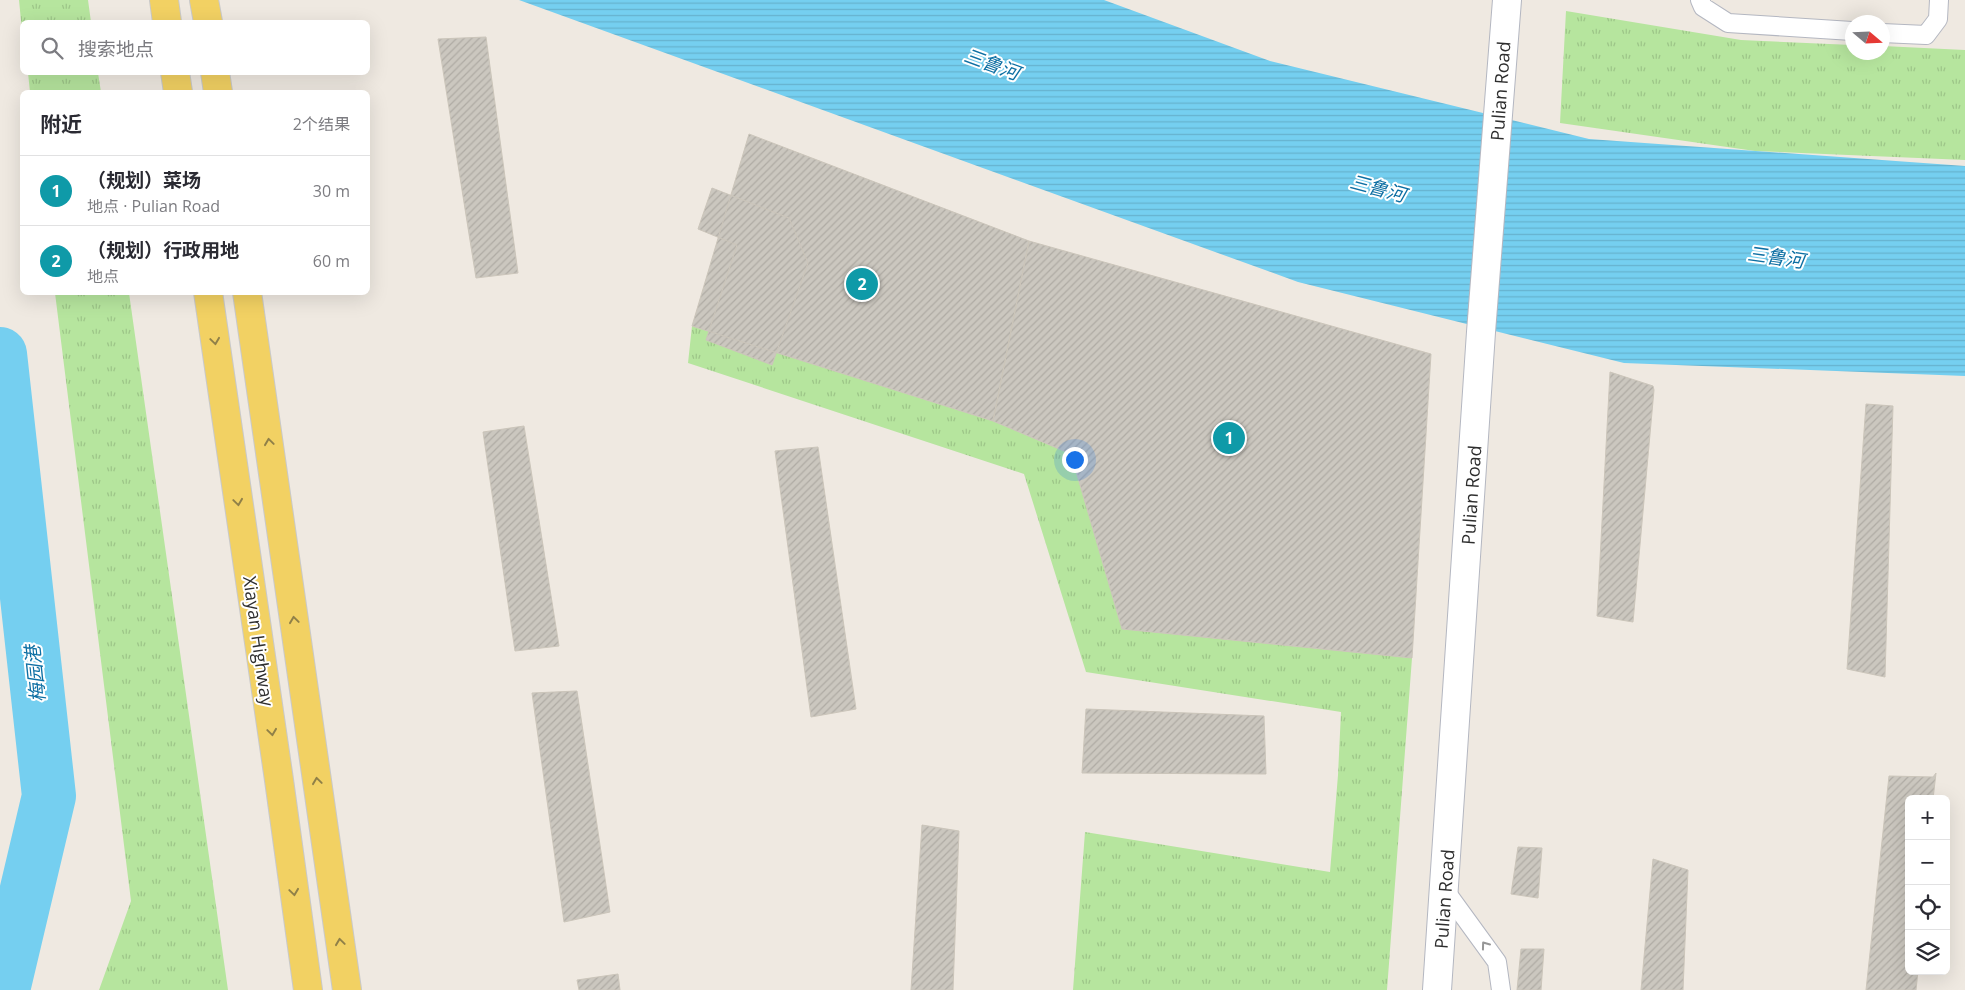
<!DOCTYPE html>
<html lang="zh">
<head>
<meta charset="utf-8">
<style>
	:root { --surface:#fff; --page:#f2f2f3; --text:#2b2b33; --muted:#7c7c81; --line:#e1e1e2; --accent:#4264fb }
	body { margin:0; font-family:"Open Sans","Noto Sans SC",sans-serif; background:var(--page); color:var(--text) }
	.controls { position:absolute; right:15px; bottom:15px; display:grid; overflow:hidden; border-radius:8px; box-shadow:0 5px 20px #0002 }
	.controls button { width:45px; height:45px; display:grid; place-items:center; padding:0; border:0; border-bottom:1px solid var(--line); background:var(--surface); color:var(--text); font:25px sans-serif }
	.compass { position:absolute; left:1845px; top:15px; width:45px; height:45px; border-radius:50%; background:var(--surface); box-shadow:0 5px 20px #0002; rotate:109deg }
	.you { position:absolute; left:1074px; top:459px; width:18px; height:18px; margin:-12px; border:4px solid #fff; border-radius:50%; background:#1a73e8; box-shadow:0 0 0 8px #1a73e833 }
	.badge { display:grid; place-items:center; width:32px; height:32px; border-radius:50%; background:var(--accent); color:#fff; font-size:16px; font-weight:700 }
	.pin { position:absolute; translate:-50% -50%; border:2px solid #fff; box-shadow:0 1px 5px #0006 }
	.list { margin:0; padding:0; list-style:none }
	h2 { display:flex; justify-content:space-between; align-items:center; height:65px; margin:0; padding:0 20px; font-size:21px }
	h2 small { font-size:16px; font-weight:400; color:var(--muted) }
	.list li { display:grid; grid-template-columns:32px 1fr auto; gap:15px; align-items:center; box-sizing:border-box; height:70px; padding:0 20px; border-top:1px solid var(--line) }
	.list b { display:block; font-size:19px; white-space:nowrap }
	.list p { margin:0; font-size:16px; white-space:nowrap; color:var(--muted) }
	.list em { font-size:16px; font-style:normal; color:var(--muted) }
	.icon { flex:none; width:28px; height:28px; fill:none; stroke:currentColor; stroke-width:2; stroke-linecap:round; stroke-linejoin:round }
	.map { position:relative; flex:none; width:1965px; height:990px; overflow:hidden }
	.search { position:absolute; background:var(--surface); box-shadow:0 5px 20px #0002; left:20px; top:20px; width:350px; height:55px; display:flex; align-items:center; gap:12px; box-sizing:border-box; padding:0 18px; border-radius:8px; color:var(--muted); font-size:19px }
	.panel { position:absolute; background:var(--surface); box-shadow:0 5px 20px #0002; left:20px; top:90px; width:350px; height:205px; border-radius:8px }
	.map>svg:first-child { display:block }
	.grass { fill:url(#grass-tufts) }
	.water { fill:url(#water-rules) }
	.lines { fill:none; stroke-linecap:round; stroke-linejoin:round }
	.river { stroke:#75cff0; stroke-width:54 }
	.building { fill:url(#building-hatch); stroke:#cbc5ba }
	.service-casing { stroke:#b4b7c1; stroke-width:20 }
	.minor-casing { stroke:#b4b7c1; stroke-width:30 }
	.primary-casing { stroke:#c9c9c9; stroke-width:30 }
	.service { stroke:#fff; stroke-width:18 }
	.minor { stroke:#fff; stroke-width:28 }
	.primary { stroke:#f2d163; stroke-width:28 }
	.oneway { stroke:#908048 }
	.oneway2 { stroke:#969696 }
	.labels { text-anchor:middle; dominant-baseline:central; stroke-width:4; stroke-linejoin:round; paint-order:stroke }
	.street-label { font-size:18px; fill:#2e2e2e; stroke:#fff }
	.water-label { font-size:19px; font-style:italic; fill:#0d6fa3; stroke:#fff }
</style>
</head>
<body>
<div class="map">
<svg width="1965" height="990" viewBox="0 0 1965 990">
	<defs>
		<pattern id="grass-tufts" width="24" height="20" patternUnits="userSpaceOnUse" patternTransform="scale(1.25)"><rect width="24" height="20" fill="#b6e59e"/><path d="M3 7l-1-3M5 7V3M7 7l1-3M15 17l-1-3M17 17v-4M19 17l1-3" fill="none" stroke="#9dc588"/></pattern>
		<pattern id="water-rules" width="6" height="5" patternUnits="userSpaceOnUse" patternTransform="scale(1.25)"><rect width="6" height="5" fill="#75cff0"/><path d="M0 2.5h6" fill="none" stroke="#66b2ce"/></pattern>
		<pattern id="building-hatch" width="6" height="6" patternUnits="userSpaceOnUse" patternTransform="scale(1.25)"><rect width="6" height="6" fill="#cbc7bf"/><path d="M-1 1l2-2M0 6l6-6M5 7l2-2" fill="none" stroke="#afaba4"/></pattern>
	</defs>
	<rect width="100%" height="100%" fill="#efe9e1"/>
	<path class="grass" d="M19,0h69l3,22h-69v9z
		M1566,11l175,29 111,5v7h30l1,-6 82,4v110l-210,-9 -195,-28z
		M28,73h70l3,19h-71z
		M55,293h74l99,697h-129l32,-89z
		M692,326l301,95 78,33 51,175 290,29 -25,332h-314l12,-158 245,40 8,-97 3,-63 -255,-40 -62,-198 -336,-111z"/>
	<path class="water" d="M519,0h585l166,61 319,78 376,27v210l-341,-13 -326,-81z"/>
	<g class="lines">
		<path class="river" d="M0,354l49,442 -46,194"/>
	</g>
	<path class="building" d="M486,37l32,236 -42,5 -38,-239z
		M749,134l280,107 -36,180 -301,-95z
		M712,188l77,30 19,45 -36,102 -66,-25 31,-95 -39,-16z
		M1029,241l402,113 -19,304 -290,-29 -51,-175 -78,-33z
		M1610,372l43,14 1,4 -21,232 -36,-6z
		M1866,404l27,2 -8,271 -38,-8z
		M524,426l35,220 -44,5 -32,-219z
		M818,447l38,262 -45,8 -36,-266z
		M577,691l33,221 -46,10 -32,-229z
		M1086,709l178,7 2,58 -184,-1z
		M1936,773l-3,26h-24v172h9l-2,19h-50l23,-214 44,1z
		M922,825l37,6 -6,159h-42z
		M1518,847l24,1 -4,50 -27,-4z
		M1653,859l35,11 -5,120h-42z
		M1521,949h23l-3,41h-24z
		M618,974l2,16h-41l-2,-10z"/>
	<g class="lines">
		<defs>
			<path id="service" d="M1700,0l3,7 25,16 124,8
				M1882,33l44,2 12,-16 1,-19
				M1444,889l53,73 4,28"/>
			<path id="minor" d="M1437,990l44,-658 26,-332"/>
			<path id="primary" d="M164,0l3,22
				M204,0l4,22
				M175,72l3,20
				M215,72l3,20
				M208,292l71,488 29,210
				M247,292l100,698"/>
		</defs>
		<use href="#service" class="service-casing"/>
		<use href="#minor" class="minor-casing"/>
		<use href="#primary" class="primary-casing"/>
		<use href="#service" class="service"/>
		<use href="#minor" class="minor"/>
		<use href="#primary" class="primary"/>
	</g>
	<defs><path id="oneway-chevron" d="M-2-3.5L2.5 0L-2 3.5" fill="none" stroke-width="1.6" stroke-linecap="round" stroke-linejoin="round" transform="scale(1.25)"/></defs>
	<g class="oneway">
		<use href="#oneway-chevron" transform="translate(215 341) rotate(82)"/>
		<use href="#oneway-chevron" transform="translate(269 442) rotate(-98)"/>
		<use href="#oneway-chevron" transform="translate(238 502) rotate(82)"/>
		<use href="#oneway-chevron" transform="translate(294 620) rotate(-98)"/>
		<use href="#oneway-chevron" transform="translate(272 732) rotate(82)"/>
		<use href="#oneway-chevron" transform="translate(317 781) rotate(-98)"/>
		<use href="#oneway-chevron" transform="translate(294 892) rotate(82)"/>
		<use href="#oneway-chevron" transform="translate(340 942) rotate(-98)"/>
	</g>
	<use class="oneway2" href="#oneway-chevron" transform="translate(1485 945) rotate(-126)"/>
	<g class="labels">
		<g class="street-label">
			<text transform="translate(1500 91) rotate(-86)">Pulian Road</text>
			<text transform="translate(1471 495) rotate(-86)">Pulian Road</text>
			<text transform="translate(259 641) rotate(82)">Xiayan Highway</text>
			<text transform="translate(1444 899) rotate(-86)">Pulian Road</text>
		</g>
		<g class="water-label">
			<text transform="translate(992 64) rotate(20)">三鲁河</text>
			<text transform="translate(1378 188) rotate(15)">三鲁河</text>
			<text transform="translate(1776 257) rotate(8)">三鲁河</text>
			<text transform="translate(35 674) rotate(-96)">梅园港</text>
		</g>
	</g>
</svg>
<div class="controls">
<button>+</button>
<button>−</button>
<button><svg class="icon" aria-label="locate" viewBox="0 0 24 24"><circle cx="12" cy="12" r="6"/><path d="M12 2v4M12 18v4M2 12h4M18 12h4"/></svg></button>
<button><svg class="icon" aria-label="layers" viewBox="0 0 24 24"><path d="M12 4l9 5-9 5-9-5zM3 14l9 5 9-5"/></svg></button>
</div>
<svg class="compass" viewBox="-18 -18 36 36"><path d="M0-13l5 13h-10z" fill="#e53935"/><path d="M0 13l5-13h-10z" fill="#7c7c81"/></svg>
<div class="you"></div>
<div class="pin badge" style="left:1229px;top:438px;background:#0f9aa8">1</div>
<div class="pin badge" style="left:862px;top:284px;background:#0f9aa8">2</div>
<div class="search"><svg class="icon" aria-label="search" viewBox="0 0 24 24"><circle cx="10" cy="10" r="6"/><path d="M15 15l6 6"/></svg>搜索地点</div>
<section class="panel">
<h2>附近<small>2个结果</small></h2>
<ul class="list">
<li><span class="badge" style="background:#0f9aa8">1</span><div><b>（规划）菜场</b><p>地点 · Pulian Road</p></div><em>30 m</em></li>
<li><span class="badge" style="background:#0f9aa8">2</span><div><b>（规划）行政用地</b><p>地点</p></div><em>60 m</em></li>
</ul>
</section>
</div>
</body>
</html>
